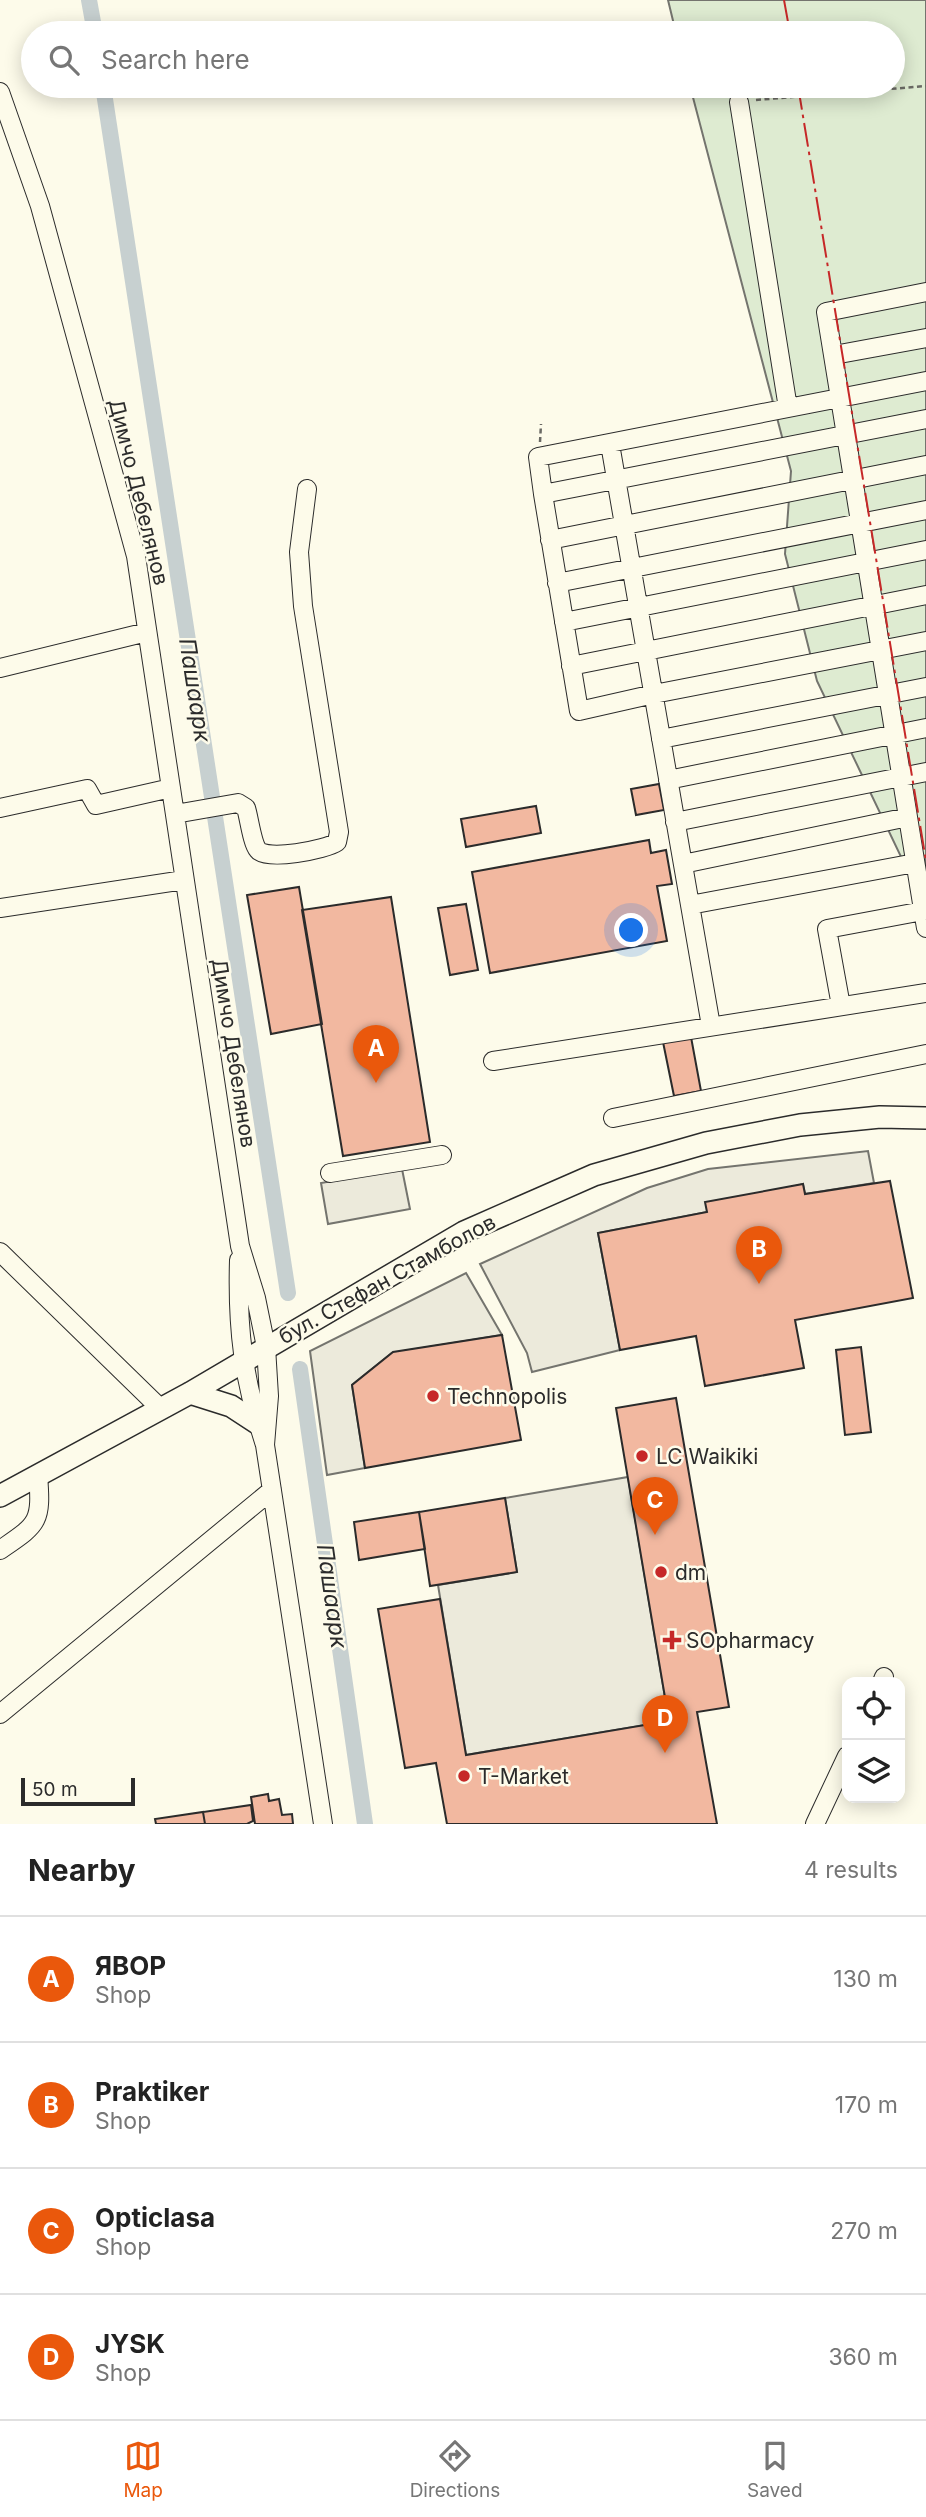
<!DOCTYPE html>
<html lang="en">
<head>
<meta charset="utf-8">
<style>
	:root { --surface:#fff; --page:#f2f2f2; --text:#222; --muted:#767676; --line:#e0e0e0; --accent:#ea580c }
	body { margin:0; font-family:Inter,sans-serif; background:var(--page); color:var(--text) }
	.controls { position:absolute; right:21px; bottom:21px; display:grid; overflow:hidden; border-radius:14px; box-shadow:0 4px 18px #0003 }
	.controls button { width:63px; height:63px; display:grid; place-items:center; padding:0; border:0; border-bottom:2px solid var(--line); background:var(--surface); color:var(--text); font:35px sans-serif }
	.scale { position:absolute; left:21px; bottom:18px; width:114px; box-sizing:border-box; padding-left:7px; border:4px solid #2b2b2b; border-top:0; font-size:19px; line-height:24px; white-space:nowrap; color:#2b2b2b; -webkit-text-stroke:5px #fdfbea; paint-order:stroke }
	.you { position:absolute; left:632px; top:931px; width:24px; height:24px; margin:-18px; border:5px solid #fff; border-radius:50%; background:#1a73e8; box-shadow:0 0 0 10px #1a73e833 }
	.badge { display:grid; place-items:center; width:46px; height:46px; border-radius:50%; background:var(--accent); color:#fff; font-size:23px; font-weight:700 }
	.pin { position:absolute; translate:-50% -58px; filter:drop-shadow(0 2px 4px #0008) }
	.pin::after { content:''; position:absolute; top:37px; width:24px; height:21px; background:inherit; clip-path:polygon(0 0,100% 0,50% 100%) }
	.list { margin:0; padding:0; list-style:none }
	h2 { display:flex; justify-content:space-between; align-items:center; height:91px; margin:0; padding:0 28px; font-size:30px }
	h2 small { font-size:23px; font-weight:400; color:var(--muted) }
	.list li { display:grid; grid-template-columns:46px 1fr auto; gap:21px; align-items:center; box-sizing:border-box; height:126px; padding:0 28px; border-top:2px solid var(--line) }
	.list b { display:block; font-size:26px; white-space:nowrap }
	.list p { margin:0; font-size:23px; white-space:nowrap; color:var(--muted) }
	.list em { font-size:23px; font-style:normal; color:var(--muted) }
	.icon { flex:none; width:38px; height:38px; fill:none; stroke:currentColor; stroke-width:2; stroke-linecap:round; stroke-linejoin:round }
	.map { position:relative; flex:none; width:926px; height:1824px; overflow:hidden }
	.search { position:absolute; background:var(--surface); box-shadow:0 4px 18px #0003; left:21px; right:21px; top:21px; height:77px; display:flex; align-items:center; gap:18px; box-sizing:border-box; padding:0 24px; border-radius:38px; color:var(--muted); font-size:26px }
	.sheet { height:595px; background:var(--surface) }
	nav { display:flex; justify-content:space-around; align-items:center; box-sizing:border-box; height:98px; border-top:2px solid var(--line); background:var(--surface); font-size:19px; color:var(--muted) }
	nav a { display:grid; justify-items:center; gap:4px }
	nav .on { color:var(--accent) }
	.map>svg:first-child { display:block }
	.green { fill:#deebd1; stroke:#74746e; stroke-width:2 }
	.parking { fill:#eceadb; stroke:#74746e; stroke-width:2 }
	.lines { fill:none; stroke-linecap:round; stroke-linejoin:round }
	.canal { stroke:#c7d0d0; stroke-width:16 }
	.building { fill:#f2b8a0; stroke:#2b2b2b; stroke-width:2 }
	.minor-casing { stroke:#2b2b2b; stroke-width:20 }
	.major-casing { stroke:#2b2b2b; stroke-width:24 }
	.path { stroke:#6a6964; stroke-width:2.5; stroke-dasharray:5 3.5; stroke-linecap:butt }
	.minor { stroke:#fdfbea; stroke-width:18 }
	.major { stroke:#fdfbea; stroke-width:21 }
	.power { stroke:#c62828; stroke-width:2; stroke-dasharray:24 5 3.5 5; stroke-linecap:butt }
	.poi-dot { fill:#c62828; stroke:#fdfbea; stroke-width:2.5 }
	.labels { text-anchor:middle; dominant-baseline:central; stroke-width:5; stroke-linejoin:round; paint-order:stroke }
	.street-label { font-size:21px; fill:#2b2b2b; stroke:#fdfbea }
	.poi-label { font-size:21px; fill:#2b2b2b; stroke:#fdfbea; text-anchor:start }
	.water-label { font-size:23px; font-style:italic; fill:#2b2b2b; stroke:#fdfbea }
</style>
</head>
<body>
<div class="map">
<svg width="926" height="1824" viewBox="0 0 926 1824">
	<rect width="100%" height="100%" fill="#fdfbea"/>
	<path class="green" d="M668,0h258v909l-109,-228 -32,-127 6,-83 -101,-385h203v-53h-217z"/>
	<path class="parking" d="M868,1151l6,32 -69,11 -2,-10 -96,28 -109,21 22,117 -88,22 -5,-19 -47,-89 167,-76 61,-19z
		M402,1169l8,40 -82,15 -7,-41z
		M466,1273l36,62 -110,18 -40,32 13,83 -38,7 -17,-124z
		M628,1477l41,244 -203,34 -28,-170 79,-13 -12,-74z"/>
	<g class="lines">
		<path class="canal" d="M89,0l6,33
			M103,86l185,1207
			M300,1369l65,455"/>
	</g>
	<path class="building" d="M659,784l5,26 -28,5 -5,-26z
		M536,806l5,27 -75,14 -5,-28z
		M649,840l2,13 15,-3 6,34 -15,2 10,55 -177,32 -18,-101z
		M299,887l23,137 -51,10 -24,-139z
		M391,897l39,245 -87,14 -41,-246z
		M466,904l12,66 -28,5 -12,-67z
		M691,1037l10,54 -27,5 -11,-54z
		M890,1181l23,117 -118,22 9,48 -99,18 -9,-50 -76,14 -22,-117 109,-21 -2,-10 98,-18 2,10z
		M502,1335l19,105 -156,28 -13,-83 41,-33z
		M861,1347l10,85 -26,3 -9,-85z
		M676,1398l53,309 -32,5 20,112h-270l-11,-61 -31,5 -27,-159 62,-10 26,156 203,-34 -53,-313z
		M505,1498l12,74 -87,14 -11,-74z
		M419,1512l6,37 -66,11 -5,-38z
		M268,1794l1,7 10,-2 3,16 10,-1 1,10h-38l-4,-27z
		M251,1805l2,16 -6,3h-42l-2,-12z
		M203,1812l2,12h-49l-1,-5z"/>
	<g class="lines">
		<defs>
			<path id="minor" d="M0,92l40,114 96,350 104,690 16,52 10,49 3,49 -4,49
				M739,102l49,306
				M926,292l-100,20 100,616
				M834,355l92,-17
				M926,381l-388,76 5,37 383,-75
				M610,444l101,582
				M543,494l36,217 75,-17 272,-53
				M550,540l376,-75
				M557,583l369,-73
				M564,622l362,-72
				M571,666l355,-71
				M0,668l147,-36
				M661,739l265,-52
				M668,780l258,-52
				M0,808l87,-19 9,16 75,-17
				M175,814l63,-11 8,5c3,9 6,35 12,42 8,11 68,0 79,-8l2,-10 -36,-226 -4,-54 8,-63
				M675,822l251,-50
				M683,864l225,-47
				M690,905l225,-42
				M0,908l184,-28
				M841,1006l-14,-77 96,-18
				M493,1061l433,-68
				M613,1118l313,-64
				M330,1173l112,-18
				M0,1252l160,156
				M239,1260c-2,68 4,119 26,185l58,379
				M0,1550c38,-26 42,-27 38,-75
				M882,1682l2,-5
				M0,1714l272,-224
				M815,1824l32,-68"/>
			<path id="major" d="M190,1393l41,13 26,17
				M0,1496l190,-103 274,-161 130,-57 112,-32 94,-18 80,-8 46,1"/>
		</defs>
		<use href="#minor" class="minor-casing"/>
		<use href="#major" class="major-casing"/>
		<path class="path" d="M756,100l170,-14
			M540,442l1,-18"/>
		<use href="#minor" class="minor"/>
		<use href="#major" class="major"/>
		<path class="power" d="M784,0l6,33
			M798,86l128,775"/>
	</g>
	<g class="poi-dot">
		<circle cx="433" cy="1396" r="7"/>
		<circle cx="642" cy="1456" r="7"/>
		<circle cx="661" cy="1572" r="7"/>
		<path d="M668.5 1629.5h7v7h7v7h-7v7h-7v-7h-7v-7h7z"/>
		<circle cx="464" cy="1776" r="7"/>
	</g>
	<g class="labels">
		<g class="street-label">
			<text transform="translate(139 492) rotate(76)">Димчо Дебелянов</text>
			<text transform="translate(234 1053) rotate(81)">Димчо Дебелянов</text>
			<text transform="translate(387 1279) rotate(-29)">бул. Стефан Стамболов</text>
		</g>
		<g class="poi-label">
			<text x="447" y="1396">Technopolis</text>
			<text x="656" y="1456">LC Waikiki</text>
			<text x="675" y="1572">dm</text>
			<text x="686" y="1640">SOpharmacy</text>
			<text x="478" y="1776">T-Market</text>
		</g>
		<g class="water-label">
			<text transform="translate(195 690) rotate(81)">Пашаарк</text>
			<text transform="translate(332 1596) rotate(82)">Пашаарк</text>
		</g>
	</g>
</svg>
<div class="controls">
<button><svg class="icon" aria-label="locate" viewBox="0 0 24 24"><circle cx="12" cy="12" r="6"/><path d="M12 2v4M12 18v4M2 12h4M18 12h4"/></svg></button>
<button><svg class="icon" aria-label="layers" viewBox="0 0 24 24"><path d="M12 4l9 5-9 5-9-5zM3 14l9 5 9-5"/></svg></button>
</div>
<div class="scale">50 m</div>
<div class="you"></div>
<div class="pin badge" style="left:376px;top:1083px">A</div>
<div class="pin badge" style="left:759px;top:1284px">B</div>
<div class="pin badge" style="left:655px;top:1535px">C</div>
<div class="pin badge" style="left:665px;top:1753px">D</div>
<div class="search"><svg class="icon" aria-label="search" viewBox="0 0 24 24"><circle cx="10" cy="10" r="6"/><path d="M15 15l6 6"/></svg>Search here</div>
</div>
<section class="sheet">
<h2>Nearby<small>4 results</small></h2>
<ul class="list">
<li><span class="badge">A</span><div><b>ЯВОР</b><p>Shop</p></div><em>130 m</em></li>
<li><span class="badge">B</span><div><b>Praktiker</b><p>Shop</p></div><em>170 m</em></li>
<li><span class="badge">C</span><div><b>Opticlasa</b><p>Shop</p></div><em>270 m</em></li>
<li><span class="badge">D</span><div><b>JYSK</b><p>Shop</p></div><em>360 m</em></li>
</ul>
</section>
<nav>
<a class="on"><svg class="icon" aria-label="map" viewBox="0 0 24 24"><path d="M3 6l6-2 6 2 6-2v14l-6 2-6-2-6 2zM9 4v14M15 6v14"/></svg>Map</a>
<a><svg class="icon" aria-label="directions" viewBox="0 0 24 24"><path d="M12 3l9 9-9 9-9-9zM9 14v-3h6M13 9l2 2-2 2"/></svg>Directions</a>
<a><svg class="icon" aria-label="saved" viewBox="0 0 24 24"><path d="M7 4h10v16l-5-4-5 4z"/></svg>Saved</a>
</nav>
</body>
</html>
